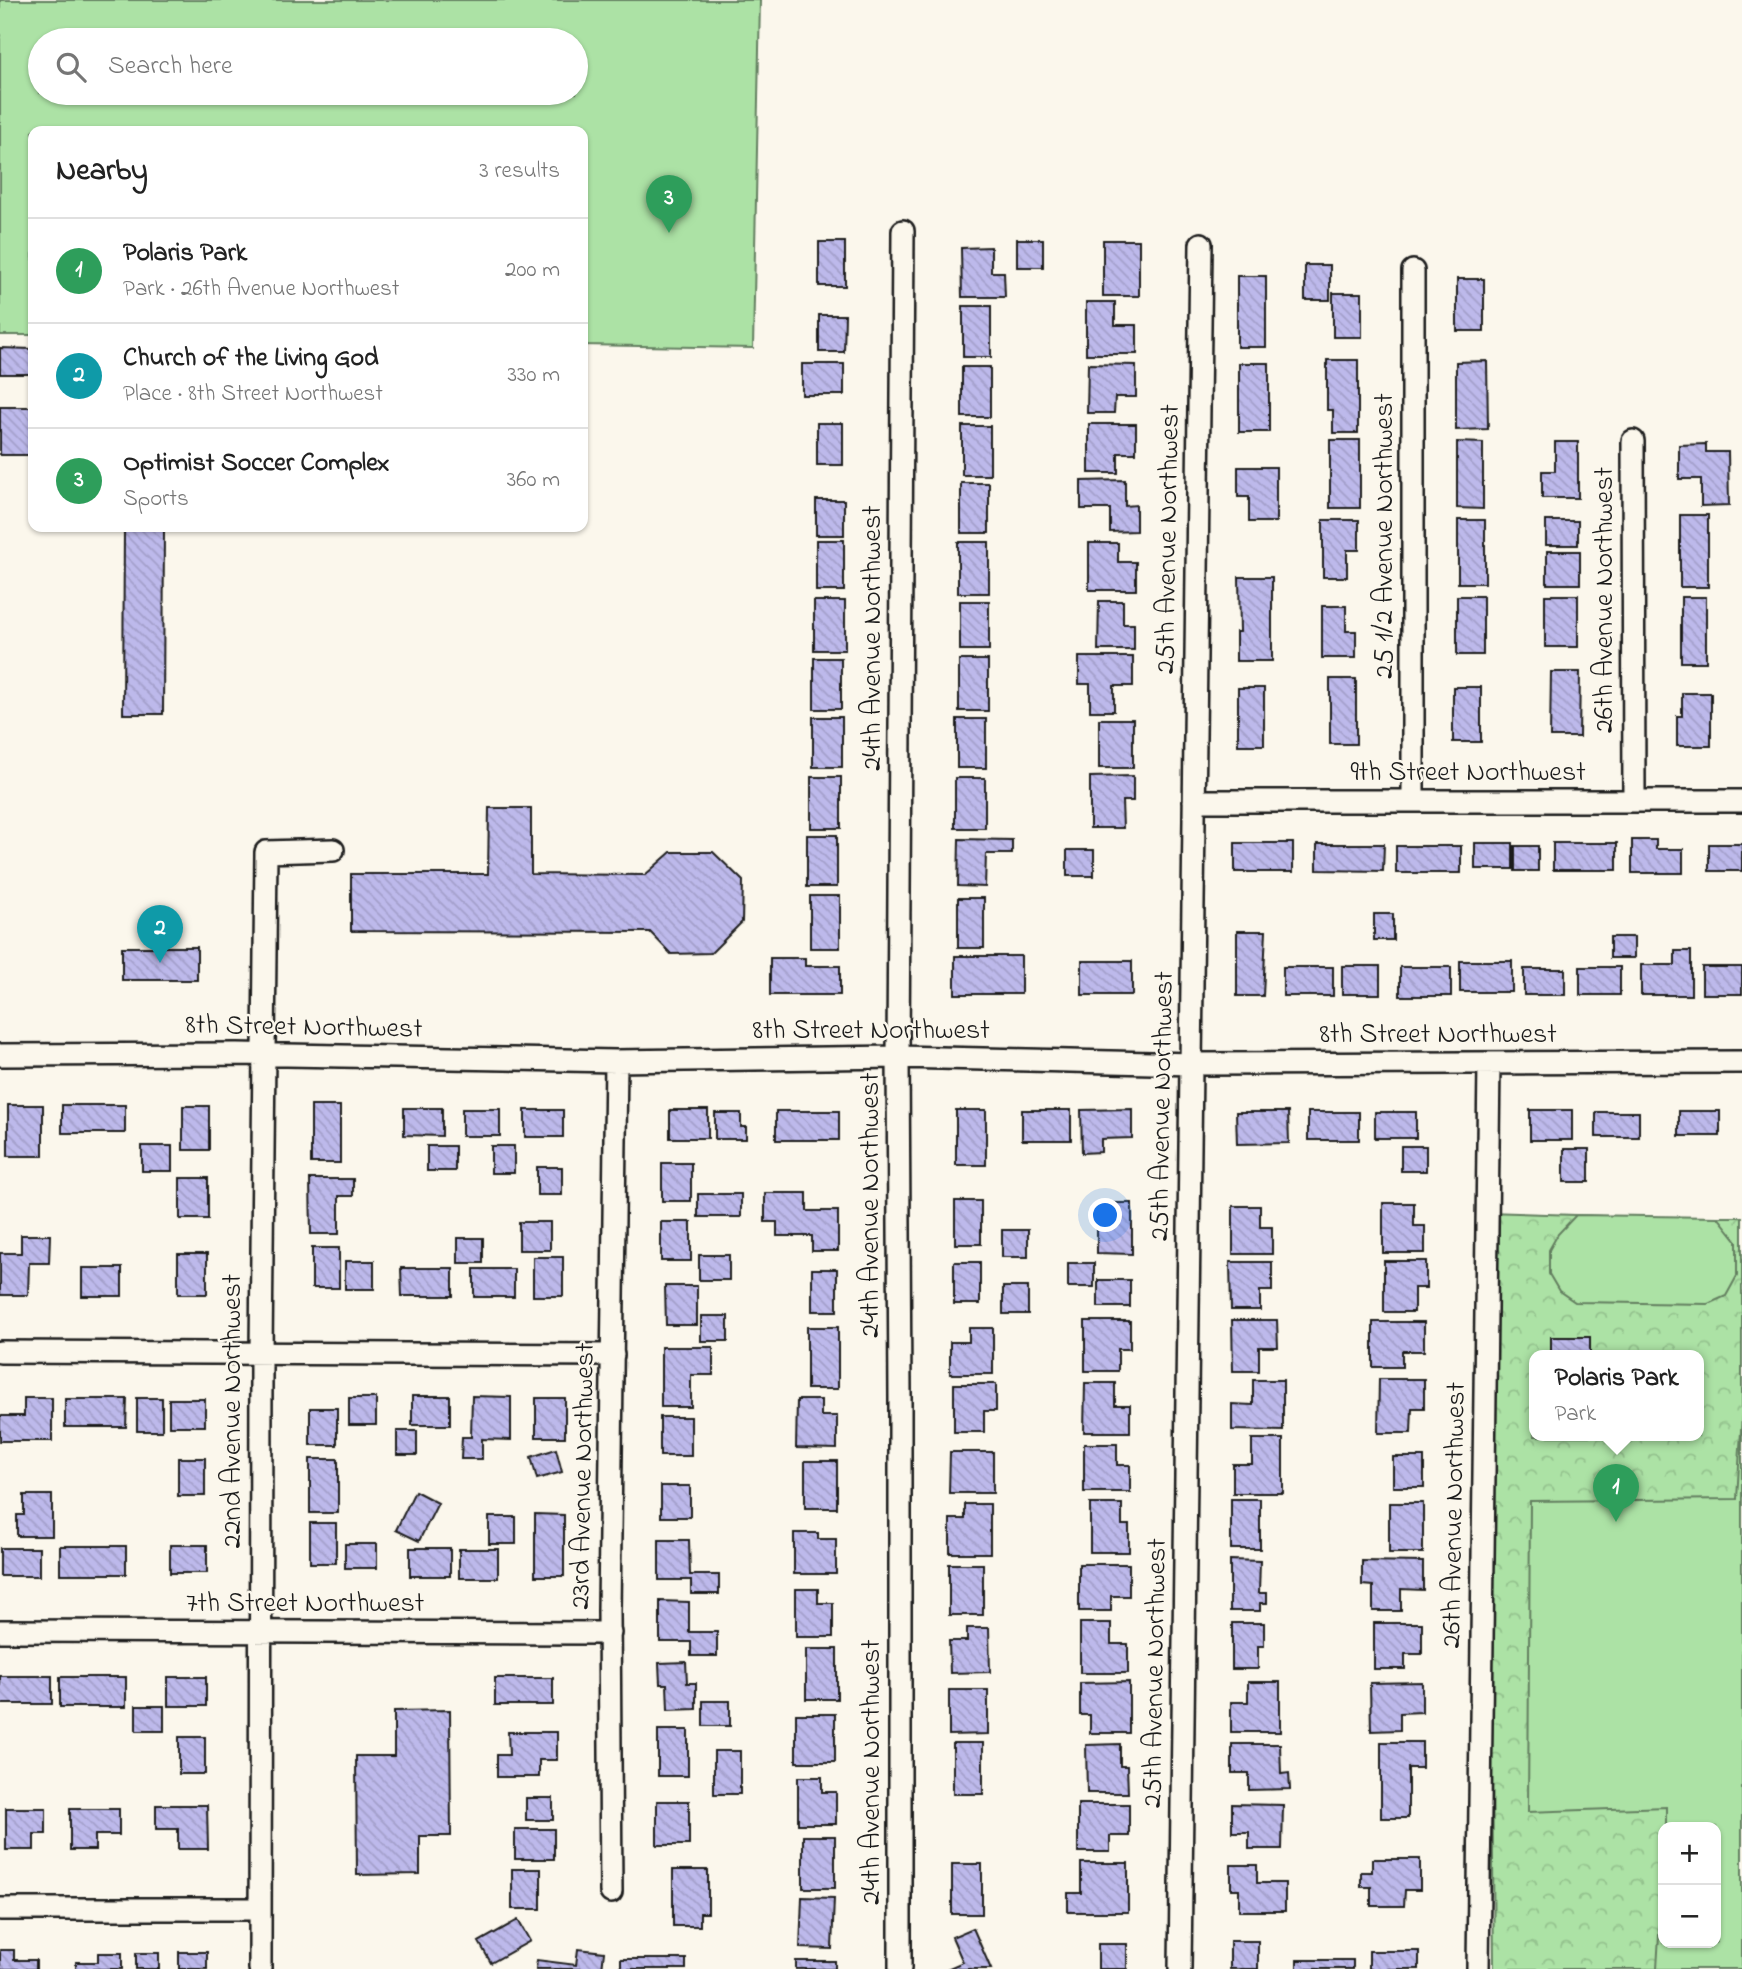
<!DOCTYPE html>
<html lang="en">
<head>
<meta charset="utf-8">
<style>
	:root { --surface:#fff; --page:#f2f2f2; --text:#222; --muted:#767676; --line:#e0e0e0; --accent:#0f766e }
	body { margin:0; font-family:"Indie Flower",sans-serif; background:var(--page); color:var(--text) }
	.controls { position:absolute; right:21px; bottom:21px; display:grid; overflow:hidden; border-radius:14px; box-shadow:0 2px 5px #0004 }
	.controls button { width:63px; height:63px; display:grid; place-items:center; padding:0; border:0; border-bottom:2px solid var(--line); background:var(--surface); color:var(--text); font:35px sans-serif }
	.you { position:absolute; left:1106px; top:1216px; width:24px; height:24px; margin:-18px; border:5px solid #fff; border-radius:50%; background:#1a73e8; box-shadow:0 0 0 10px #1a73e833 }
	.badge { display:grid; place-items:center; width:46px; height:46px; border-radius:50%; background:var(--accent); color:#fff; font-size:23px; font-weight:700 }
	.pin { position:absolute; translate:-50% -58px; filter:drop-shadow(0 2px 4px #0008) }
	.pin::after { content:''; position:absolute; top:37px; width:24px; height:21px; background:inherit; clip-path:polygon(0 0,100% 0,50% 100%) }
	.popup { position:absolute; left:1529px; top:1350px; width:175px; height:91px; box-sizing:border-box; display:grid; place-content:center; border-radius:14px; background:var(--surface); filter:drop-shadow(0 2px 5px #0005); font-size:23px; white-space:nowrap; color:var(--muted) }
	.popup b { font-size:26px; color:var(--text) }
	.popup::after { content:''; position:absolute; left:50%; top:100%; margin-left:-14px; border:14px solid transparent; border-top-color:var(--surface) }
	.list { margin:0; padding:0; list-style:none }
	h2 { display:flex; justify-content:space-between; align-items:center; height:91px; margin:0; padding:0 28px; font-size:30px }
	h2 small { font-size:23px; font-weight:400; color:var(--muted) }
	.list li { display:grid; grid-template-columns:46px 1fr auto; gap:21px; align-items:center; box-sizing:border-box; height:105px; padding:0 28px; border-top:2px solid var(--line) }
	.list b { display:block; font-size:26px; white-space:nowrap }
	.list p { margin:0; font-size:23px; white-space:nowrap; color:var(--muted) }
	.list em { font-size:23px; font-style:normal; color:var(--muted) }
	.icon { flex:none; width:38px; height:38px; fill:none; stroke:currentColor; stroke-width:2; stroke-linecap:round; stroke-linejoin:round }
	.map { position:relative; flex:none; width:1742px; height:1969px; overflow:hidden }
	.search { position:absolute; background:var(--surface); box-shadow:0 2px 5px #0004; left:28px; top:28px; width:560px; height:77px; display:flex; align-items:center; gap:18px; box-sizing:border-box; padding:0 24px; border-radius:38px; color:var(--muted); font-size:26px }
	.panel { position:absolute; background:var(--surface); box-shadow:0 2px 5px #0004; left:28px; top:126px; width:560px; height:406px; border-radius:14px }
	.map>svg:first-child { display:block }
	.park { fill:url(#park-crowns); stroke:#647f60; stroke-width:2; fill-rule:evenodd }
	.pitch { fill:#ace2a5; stroke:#647f60; stroke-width:2; fill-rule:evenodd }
	.building { fill:url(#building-back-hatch); stroke:#1c1c1c; stroke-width:2 }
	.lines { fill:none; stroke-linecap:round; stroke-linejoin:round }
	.minor-casing { stroke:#1c1c1c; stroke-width:26 }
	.minor { stroke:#fbf7ec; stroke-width:21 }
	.labels { text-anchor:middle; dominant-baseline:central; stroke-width:5; stroke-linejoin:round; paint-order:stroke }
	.street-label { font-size:28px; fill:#1c1c1c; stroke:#fbf7ec }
</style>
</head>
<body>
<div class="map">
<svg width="1742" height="1969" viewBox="0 0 1742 1969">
	<defs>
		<pattern id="park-crowns" width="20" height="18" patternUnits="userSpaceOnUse" patternTransform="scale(1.75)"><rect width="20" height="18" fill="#ace2a5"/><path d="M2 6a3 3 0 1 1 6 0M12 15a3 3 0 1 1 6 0" fill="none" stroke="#93c18d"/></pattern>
		<pattern id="building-back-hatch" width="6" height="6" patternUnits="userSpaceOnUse" patternTransform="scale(1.75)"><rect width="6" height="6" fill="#bdb9eb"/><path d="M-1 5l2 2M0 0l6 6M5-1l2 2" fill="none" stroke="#a29ec9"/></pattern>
	</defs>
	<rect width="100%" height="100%" fill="#fbf7ec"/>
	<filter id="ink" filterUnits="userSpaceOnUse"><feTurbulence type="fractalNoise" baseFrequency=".0143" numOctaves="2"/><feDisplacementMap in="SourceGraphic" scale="14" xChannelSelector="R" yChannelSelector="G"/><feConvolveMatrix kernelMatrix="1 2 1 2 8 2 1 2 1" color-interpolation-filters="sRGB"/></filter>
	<g filter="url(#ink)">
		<path class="park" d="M1487,1212l149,5h106v752h-248zM1534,1356h164v80h-164zM1663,1827h53v116h-53z"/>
		<path class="pitch" d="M0,0h760l-7,348 -170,-3v-214h-550v204h-33zM40,40h536v53h-536z
			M1576,1215l142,2 19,24v35l-11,20 -18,8 -133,-2 -16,-11 -10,-17v-24l9,-16z
			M1742,1414v555h-85l6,-102v76h53v-116h-50v-20l-138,5 2,-311 207,-2z"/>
		<path class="building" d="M1017,239h26v28h-26z
			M1103,240h36v56h-36z
			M819,242h26v44h-26z
			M991,247v25h13l1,25h-43l-1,-49z
			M1305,265h25v35h-25z
			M1237,276h29v71h-29z
			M1457,279h27v52h-27z
			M1333,293h29v44h-29z
			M1086,302h29v23h22v29h-51z
			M963,306h28v51h-28z
			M819,315h26l-1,37h-25z
			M0,348l33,1v25h-33z
			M1327,360h31v73h-25v-23h-6z
			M1487,361l1,68 -32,1v-68z
			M1239,363h30v69h-30z
			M802,364h42v31h-42z
			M1088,364l48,1v32h-21l-1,16h-27z
			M962,367h28v50h-28z
			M0,407h33v48h-33z
			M817,423h26v42h-26z
			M1089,424h47v29h-18v20h-29z
			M962,426h28v49h-28z
			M1330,440h30v68h-30z
			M1457,442l26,1v66l-26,-1z
			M1555,442h23v56h-36v-27h13z
			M1706,444v8h22l1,53 -28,1v-27h-22v-34z
			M1238,467h38v55h-27v-25h-11z
			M1125,480v26l11,-1v26l-26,1v-23h-29v-28z
			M961,483h28v50h-28z
			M816,500h28v35h-28z
			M1680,515h28v72h-28z
			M1323,520h36v30h-12v27h-24z
			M1458,520h27v63h-27z
			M1546,521h32v24h-32z
			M124,527h40l-1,187h-40z
			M816,540h28v51h-28z
			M958,542h31v51h-31z
			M1089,543h29v19h18v28h-47z
			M1547,551h33v33h-33z
			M1239,577h33v84h-36v-29h4z
			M1545,595h33v52h-33z
			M1457,596h26v59h-26z
			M1681,597h25v65h-25z
			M814,601h31v49h-31z
			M960,601h29v49h-29z
			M1099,601h24v23h11v26h-36z
			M1322,606h24v25h10v27h-34z
			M1079,657h54v29h-19v25h-24v-27h-11z
			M814,658h27v51h-27z
			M959,660h29v51h-29z
			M1551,672h29l-1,65h-29z
			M1330,679h26v65h-26z
			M1453,687h28v55h-28z
			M1238,688h26v57h-26z
			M1682,693h29v53h-34v-30h5z
			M813,717h29v50h-29z
			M957,719h29v49h-29z
			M1099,719h34v49h-34z
			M1133,776v25h-11l1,27h-33v-51z
			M811,777h30v51h-30z
			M955,778h30v50h-30z
			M489,808h42v66l114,1 26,-23h42l30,29 -1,41 -31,31 -40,1 -21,-22 -299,-1v-57h137z
			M807,835h30v52h-30z
			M959,839l53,1v14h-26l-1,33 -27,-1z
			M1632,840h24v9h27v24h-51z
			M1235,843h58v29h-58z
			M1475,843h38v26h-38z
			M1553,843h64v27h-64z
			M1317,844h67l-1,27 -66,-1z
			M1709,844h33v27h-33z
			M1396,846h65v27h-65z
			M1515,846h23v25h-23z
			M1067,850h27v26h-27z
			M810,896h30v52h-30z
			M958,898h26v50h-26z
			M1374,914h19v26h-19z
			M1237,931h29l-3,65h-26z
			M1610,937h24v21h-24z
			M122,947h75v33h-75z
			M1675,951h16v44h-50v-30h34z
			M955,956h66v38h-66z
			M770,958h35v8h35v29h-70z
			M1082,961h50v34h-50z
			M1460,961h52v31h-52z
			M1342,966h38v28h-38z
			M1283,967h50v29h-50z
			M1400,967h51v29h-51z
			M1580,967h40v28h-40z
			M1702,967h40v27h-40z
			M1524,969h41v26h-41z
			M8,1105h35v51h-35z
			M62,1105h63v28h-63z
			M183,1106h26v44h-26z
			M311,1106h29v57h-29z
			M404,1108h38v28l-38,-1z
			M462,1109h38v27h-38z
			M1132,1109v29l-31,1v13l-19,1 -1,-43z
			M525,1110h38v27h-38z
			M670,1110h38v28h-38z
			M956,1110h30v55h-30z
			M1022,1110h49v30h-49z
			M1530,1110h42v30h-42z
			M776,1111h63v29h-63z
			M1679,1111h41v25h-41z
			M1236,1112h52l1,31 -52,1z
			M1308,1112h51v28h-51z
			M1375,1112h41v26h-41z
			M1596,1112h43v25h-43z
			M715,1113h26v14h5v12h-31z
			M142,1146h30v25h-30z
			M427,1146h28v25h-28z
			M491,1146h23v27h-23z
			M1401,1146h25v25h-25z
			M1564,1149h25v33h-25z
			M662,1163h29v38h-29z
			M537,1167h25v28h-25z
			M180,1178h28v41h-28z
			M310,1179h43v17h-14v38h-28z
			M765,1193h42v18h31v40h-26v-15h-35v-14h-12z
			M698,1194h43v23h-43z
			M955,1201h26v43h-26z
			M1097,1203h35v51l-35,-1z
			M1383,1203h31v23h11v27h-42z
			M1233,1206h27v21h12v27h-39z
			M519,1222h31v28h-31z
			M661,1222h30v39h-30z
			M1002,1230h26v27h-26z
			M21,1235h29l-1,28h-20l-1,32h-28v-42h21z
			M458,1238h25v25h-25z
			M312,1248h27v40h-27z
			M178,1254h29v40h-29z
			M699,1255h30v25h-30z
			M533,1257h30v39h-30z
			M345,1261h29v28h-29z
			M1384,1261h42v27h-12v24h-30z
			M954,1262h26v42h-26z
			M1230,1262h42v29h-12v19h-29z
			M1068,1263h26v24h-26z
			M82,1268h40v28h-40z
			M401,1268h52v28h-51z
			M474,1269h40v28h-40z
			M812,1269h25v42h-25z
			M1098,1280h32v27h-32z
			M665,1286h32v39h-31z
			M1003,1287h25v27h-25z
			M701,1316h27v25h-27z
			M1232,1320h45l1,27h-19v24h-26z
			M1085,1321h45v28h-12v22h-33z
			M1373,1322h51v29h-22v16h-29z
			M807,1327h31v62h-31z
			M969,1328h24v46h-43v-32h19z
			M1551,1337h39v19h-39z
			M661,1347h52v28h-22v32h-30z
			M1379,1379h45v29h-12l-1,25h-33z
			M1253,1380h30v51l-51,-1v-26l21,1z
			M1085,1383h30v22h15v27h-46z
			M954,1384h42v27h-12v21h-30z
			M412,1396h38v29h-38z
			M472,1396l39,1v43l-29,-1v20h-21l1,-22h9z
			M24,1398h28v43h-52v-25h24z
			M137,1398h25v33h-25z
			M349,1398h27v27h-27z
			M536,1398h29v39h-29z
			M65,1399h62l-1,28h-61z
			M169,1399h36v27h-36z
			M797,1400h24v16h16v33l-41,-1z
			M310,1408h27v37h-27z
			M660,1417h31v39h-31z
			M397,1431h20v24h-20z
			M1252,1439h31v54h-50v-29h19z
			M1084,1444h33v21h13v27h-46z
			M556,1449l6,23 -25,7 -6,-22z
			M950,1452h43v41h-44z
			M1393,1457h31v30h-31z
			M178,1458h27v38h-27z
			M310,1459h28v54h-28z
			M805,1461h32v47h-32z
			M661,1486h29v31h-29z
			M415,1491l23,12 -19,38 -23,-11z
			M24,1495h28v41h-35v-21h7z
			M1231,1499h29v50h-29z
			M1389,1503h34v50h-34z
			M965,1504h25v49h-40v-34h15z
			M1090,1504h32v21h7v27h-39z
			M535,1514l29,1v61h-29z
			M489,1517h27v27h-27z
			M310,1523h26v40h-26z
			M794,1533h24v6h18v35h-42z
			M659,1540h30l1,35h29v19h-28v-14h-32z
			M345,1544h32v24h-32z
			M170,1545h37v28h-37z
			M60,1546h66v28h-66z
			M0,1548h39v28h-39z
			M410,1548h40v28h-40z
			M459,1549h39v29h-39z
			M1230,1560l30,1 -1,32h8v10h-7v8h-30z
			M1362,1561l61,1v28l-22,-1v22h-28v-25l-11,-1z
			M949,1564h34v51h-34z
			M1079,1564h50v32h-18v15h-32z
			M796,1589h22v14h15v34h-37z
			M660,1601l29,1v30h28v24h-26v-14h-31z
			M1080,1623h31v21h17v29h-48z
			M1232,1623h32v23h-6v23h-26z
			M1374,1623h48v31h-17v15h-31z
			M967,1628h22l1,44 -40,1 -1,-32h18z
			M806,1649h31v50h-31z
			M686,1662l1,21h9v26l-28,1 -1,-26h-7l-1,-21z
			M0,1676h52v28h-52z
			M60,1677h66v30h-66z
			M168,1677h38v29h-38z
			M495,1678h58v27h-58z
			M1129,1682v51h-39v-18h-10v-32z
			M1248,1682h32v50h-49v-30h17z
			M1422,1682v30l-22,1v17l-29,1 -1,-48z
			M949,1690h39v44l-39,1z
			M703,1701h27v25h-27z
			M136,1706h28v25h-28z
			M450,1710l1,126h-31v38l-63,1 -1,-119h38v-45z
			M796,1714h39v48h-39z
			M658,1730h30v46h-30z
			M508,1732h49v28h-18v17h-42v-22h12z
			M179,1737h26v37h-26z
			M1381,1742h41v26h-14v50h-27z
			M953,1743h30v51h-30z
			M1120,1744v22h7l1,27h-41l-1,-48z
			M1232,1744h48l1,30 8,-1 1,16 -41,1v-17h-17z
			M714,1751h26v43h-26z
			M798,1777h24v15h14v32h-38z
			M526,1798h27v22h-27z
			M657,1801h32v44h-32z
			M1078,1804h51v32h-19v16h-32z
			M1232,1804l51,1 -1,44h-33v-17h-17z
			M156,1805h51l1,44h-30v-20h-22z
			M6,1808h40v26h-12v16h-28z
			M70,1809h49v26h-24v15h-25z
			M515,1829h39v30h-39z
			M803,1836h32v52h-32z
			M1372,1859h48v31h-15l-1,16h-33v-19h-10v-15h11z
			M1081,1863h47v49h-60v-19h13z
			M952,1864h30v50h-30z
			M1231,1865h26v18h28v28h-46v-22h-8z
			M512,1869h29v40h-29z
			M673,1870h35v43h-8v13h-27z
			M802,1897l32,1 -2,51 -32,-1z
			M518,1920l12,21 -39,22 -12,-21z
			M973,1928l18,41h-44l16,-7 -11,-25z
			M1230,1941h28v28h-28z
			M1098,1944h29v25h-29z
			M578,1949l26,3 -2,17h-66l1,-9 39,5z
			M0,1950h14v10h22v9h-36z
			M1369,1951h50v18h-50z
			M179,1952h28v17h-28z
			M98,1953h24v16h-46v-7h22z
			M136,1953h23v16h-23z
			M621,1959h65v10h-65z
			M1297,1960h56v9h-56z
			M796,1961h39v8h-39z"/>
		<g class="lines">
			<defs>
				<path id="minor" d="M1633,441l1,360
					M1194,801h548
					M1413,801v-530
					M0,1055l237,-1 379,7 282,-4 295,7 549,-2
					M0,1352l613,3
					M0,1631l610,2
					M611,1892l-2,-281 7,-550
					M0,1909h260
					M260,1969l1,-617 5,-500 67,-2
					M900,1969v-571l-2,-341 5,-826
					M1180,1969l21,-1725
					M1478,1969l11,-906"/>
			</defs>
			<use href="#minor" class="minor-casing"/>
			<use href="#minor" class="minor"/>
		</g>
	</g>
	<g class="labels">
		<g class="street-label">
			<text transform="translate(1385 536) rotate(-90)">25 1/2 Avenue Northwest</text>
			<text transform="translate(1169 539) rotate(-89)">25th Avenue Northwest</text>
			<text transform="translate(1605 600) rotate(-90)">26th Avenue Northwest</text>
			<text transform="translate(873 638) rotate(-90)">24th Avenue Northwest</text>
			<text x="1468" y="773">9th Street Northwest</text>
			<text transform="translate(304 1028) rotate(1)">8th Street Northwest</text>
			<text x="871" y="1031">8th Street Northwest</text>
			<text x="1438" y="1035">8th Street Northwest</text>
			<text transform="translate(1163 1106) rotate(-89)">25th Avenue Northwest</text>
			<text transform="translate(871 1205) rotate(-90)">24th Avenue Northwest</text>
			<text transform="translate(233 1411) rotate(-90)">22nd Avenue Northwest</text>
			<text transform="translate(584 1476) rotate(-89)">23rd Avenue Northwest</text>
			<text transform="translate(1455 1515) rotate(-89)">26th Avenue Northwest</text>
			<text x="305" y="1604">7th Street Northwest</text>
			<text transform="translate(1156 1673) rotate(-89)">25th Avenue Northwest</text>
			<text transform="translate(872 1772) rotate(-90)">24th Avenue Northwest</text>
		</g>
	</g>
</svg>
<div class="controls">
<button>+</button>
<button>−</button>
</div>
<div class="you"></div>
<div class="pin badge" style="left:1616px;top:1522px;background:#2e9e5b">1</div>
<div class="popup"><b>Polaris Park</b>Park</div>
<div class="pin badge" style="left:160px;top:963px;background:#0f9aa8">2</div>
<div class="pin badge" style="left:669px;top:233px;background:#2e9e5b">3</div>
<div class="search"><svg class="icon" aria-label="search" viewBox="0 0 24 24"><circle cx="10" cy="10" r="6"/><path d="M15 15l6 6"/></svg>Search here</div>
<section class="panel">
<h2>Nearby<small>3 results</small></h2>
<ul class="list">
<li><span class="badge" style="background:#2e9e5b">1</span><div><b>Polaris Park</b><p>Park · 26th Avenue Northwest</p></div><em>200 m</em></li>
<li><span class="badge" style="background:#0f9aa8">2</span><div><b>Church of the Living God</b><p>Place · 8th Street Northwest</p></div><em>330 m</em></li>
<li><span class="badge" style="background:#2e9e5b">3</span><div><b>Optimist Soccer Complex</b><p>Sports</p></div><em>360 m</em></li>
</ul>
</section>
</div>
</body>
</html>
